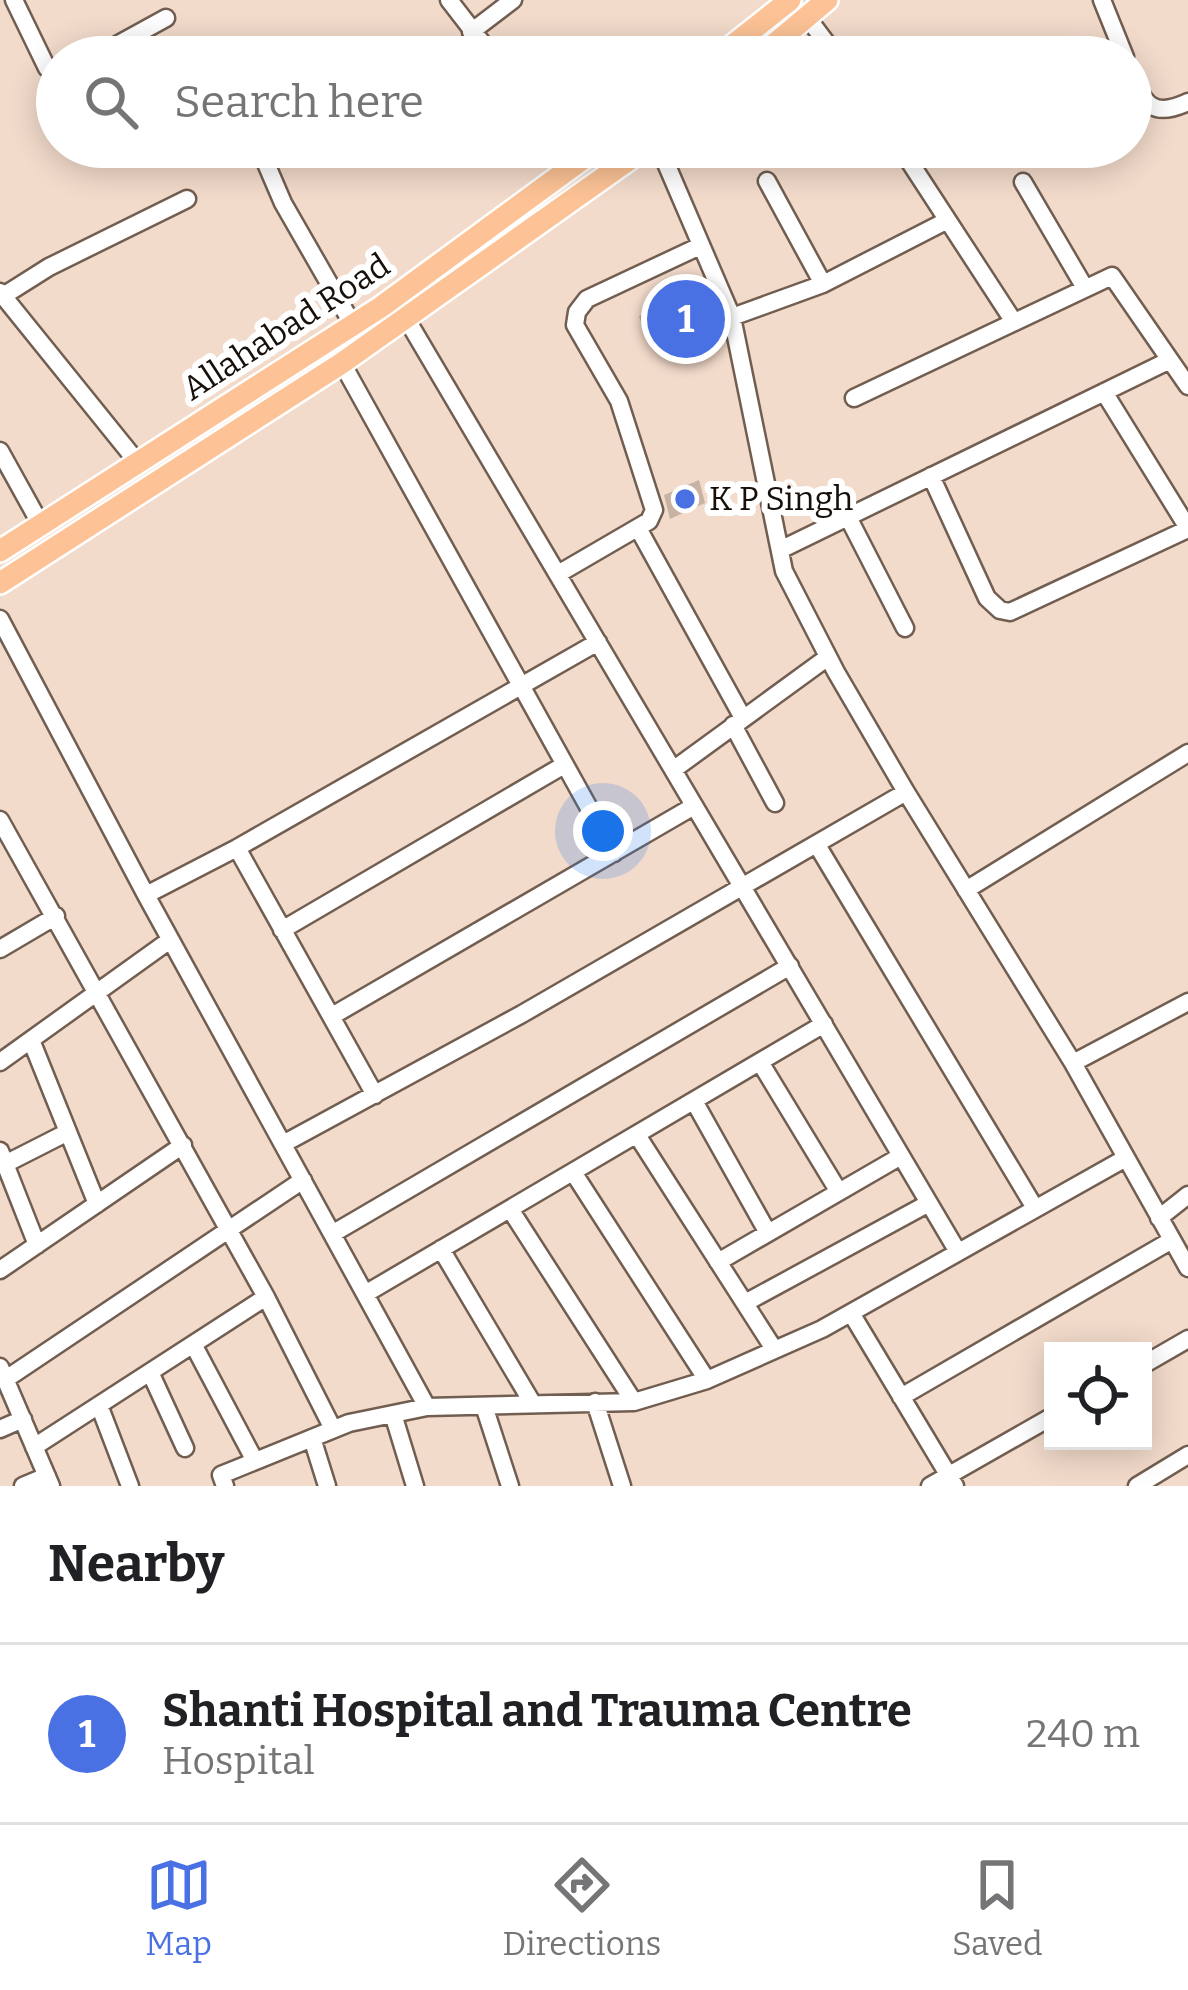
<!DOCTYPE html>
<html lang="en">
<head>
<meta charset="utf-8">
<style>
	:root { --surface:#fff; --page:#f2f2f2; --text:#202124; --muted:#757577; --line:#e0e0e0; --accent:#4971e4 }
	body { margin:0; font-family:Bitter,serif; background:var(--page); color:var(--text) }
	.controls { position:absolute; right:36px; bottom:36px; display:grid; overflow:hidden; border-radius:0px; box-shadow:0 6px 30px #0003 }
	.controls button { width:108px; height:108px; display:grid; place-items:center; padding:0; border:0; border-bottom:3px solid var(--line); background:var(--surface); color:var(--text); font:60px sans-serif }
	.you { position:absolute; left:603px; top:831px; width:42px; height:42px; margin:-30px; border:9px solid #fff; border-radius:50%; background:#1a73e8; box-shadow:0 0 0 18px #1a73e833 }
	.badge { display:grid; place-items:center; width:78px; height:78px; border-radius:50%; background:var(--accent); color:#fff; font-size:39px; font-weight:700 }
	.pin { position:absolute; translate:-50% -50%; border:6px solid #fff; box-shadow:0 3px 12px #0006 }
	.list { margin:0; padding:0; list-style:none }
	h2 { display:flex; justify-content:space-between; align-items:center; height:156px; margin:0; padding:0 48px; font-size:51px }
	h2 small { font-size:39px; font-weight:400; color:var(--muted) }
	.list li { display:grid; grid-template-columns:78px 1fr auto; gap:36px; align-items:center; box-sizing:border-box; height:180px; padding:0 48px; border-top:3px solid var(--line) }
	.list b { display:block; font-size:45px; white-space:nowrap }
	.list p { margin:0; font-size:39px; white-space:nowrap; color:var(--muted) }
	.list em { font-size:39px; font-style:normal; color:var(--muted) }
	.icon { flex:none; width:66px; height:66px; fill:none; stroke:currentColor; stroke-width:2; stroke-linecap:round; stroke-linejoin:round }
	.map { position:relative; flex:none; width:1188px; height:1486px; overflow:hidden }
	.search { position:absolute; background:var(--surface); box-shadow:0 6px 30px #0003; left:36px; right:36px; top:36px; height:132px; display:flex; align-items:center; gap:30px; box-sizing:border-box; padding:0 42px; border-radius:66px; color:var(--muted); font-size:45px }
	.sheet { height:336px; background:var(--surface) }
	nav { display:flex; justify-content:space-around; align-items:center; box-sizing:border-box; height:168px; border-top:3px solid var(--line); background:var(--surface); font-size:33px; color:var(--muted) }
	nav a { display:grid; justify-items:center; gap:6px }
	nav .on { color:var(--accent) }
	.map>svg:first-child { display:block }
	.building { fill:#c8b2a3 }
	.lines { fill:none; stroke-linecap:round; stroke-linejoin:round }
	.minor-casing { stroke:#725e50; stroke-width:21 }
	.major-casing { stroke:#fff; stroke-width:26 }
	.minor { stroke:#fff; stroke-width:16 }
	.major { stroke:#fdc396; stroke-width:21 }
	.poi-dot { fill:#4971e4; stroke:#fff; stroke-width:4.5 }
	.labels { text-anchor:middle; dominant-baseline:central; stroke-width:12; stroke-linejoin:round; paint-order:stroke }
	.street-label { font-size:33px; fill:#170f0a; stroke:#fff }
	.poi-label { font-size:33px; fill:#170f0a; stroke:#fff; text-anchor:start }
</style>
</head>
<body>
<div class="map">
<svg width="1188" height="1486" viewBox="0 0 1188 1486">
	<rect width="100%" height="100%" fill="#f3dbcb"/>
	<path class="building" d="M695,297l11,33 -14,5 -2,-7 -42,14 -9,-26z
		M699,480l6,23 -35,16 -6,-24z"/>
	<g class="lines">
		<defs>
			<path id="minor" d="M14,0l33,68 10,7
				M449,0l44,57
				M1102,0l23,57
				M807,17l30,40
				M471,32l42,-32
				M95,57l71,-39
				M1131,73c13,33 23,45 57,29
				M259,147l24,56 70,122
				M659,147l73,170 52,254 52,101 70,120 167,271 115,205
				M900,147l114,175
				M767,181l56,103
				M1023,182l62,106
				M0,292l138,171
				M3,296l46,-29 138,-68
				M732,317l91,-33 123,-63
				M406,318l552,934
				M342,363l272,490
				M1104,392l84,136
				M854,398l258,-122 76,110
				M0,451l41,74
				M931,476l56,122 13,12 10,2 178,-83
				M848,517l57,111
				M638,528l105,190
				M780,550l390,-190
				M558,574l91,-53 5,-11 -35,-109 -44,-76 2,-13 10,-13 113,-53
				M0,619l146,276 281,512
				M733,725l42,78
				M673,770l155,-113
				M0,820l266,477 67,132
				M817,845l218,363
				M237,848l138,247
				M966,890l222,-137
				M146,895l91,-47 361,-206
				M282,930l282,-165
				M0,949l56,-33
				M332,1016l362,-210
				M31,1040l66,164
				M0,1062l170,-122
				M760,1062l79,130
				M1073,1063l115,-61
				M694,1101l74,132
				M637,1135l137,214
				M283,1144l239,-130 384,-222
				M0,1151l37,94
				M5,1164l63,-32
				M573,1172l134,208
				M510,1209l124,193
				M1159,1218l29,-23
				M332,1234l458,-268
				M441,1249l92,155
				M718,1262l183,-106
				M0,1270l183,-125
				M365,1294l459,-270
				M745,1303l184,-100
				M851,1313l104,173
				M193,1344l62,117
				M1143,1365l45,-26
				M0,1367l51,119
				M150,1372l35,76
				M6,1379l297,-199
				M901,1397l271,-157
				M595,1402l27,84
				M99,1405l31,81
				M484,1406l26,80
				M393,1414l22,72
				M0,1429l23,-10
				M312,1438l15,48
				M34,1447l232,-150
				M23,1486l24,-10
				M225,1486l-4,-11 128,-52 44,-9 34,-7 207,-5 73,-22 115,-51 302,-170
				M930,1486l123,-70
				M1137,1486l51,-31"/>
			<path id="major" d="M718,57l72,-57
				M759,57l68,-57
				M0,551l381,-244 218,-160
				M0,583l342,-220 305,-216"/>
		</defs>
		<use href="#minor" class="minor-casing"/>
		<use href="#major" class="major-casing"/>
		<use href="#minor" class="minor"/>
		<use href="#major" class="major"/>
	</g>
	<circle class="poi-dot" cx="685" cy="499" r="12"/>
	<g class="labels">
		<g class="street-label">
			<text transform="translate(286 327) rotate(-33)">Allahabad Road</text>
		</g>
		<g class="poi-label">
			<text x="709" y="499">K P Singh</text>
		</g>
	</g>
</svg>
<div class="controls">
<button><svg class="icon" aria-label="locate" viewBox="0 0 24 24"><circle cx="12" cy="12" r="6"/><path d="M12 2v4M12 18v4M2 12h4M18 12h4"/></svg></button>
</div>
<div class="you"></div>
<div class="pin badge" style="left:686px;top:319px">1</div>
<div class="search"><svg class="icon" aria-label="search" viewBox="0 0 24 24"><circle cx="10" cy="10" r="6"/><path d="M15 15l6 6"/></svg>Search here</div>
</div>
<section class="sheet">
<h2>Nearby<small></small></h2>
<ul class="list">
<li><span class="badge">1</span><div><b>Shanti Hospital and Trauma Centre</b><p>Hospital</p></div><em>240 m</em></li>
</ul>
</section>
<nav>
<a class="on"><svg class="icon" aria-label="map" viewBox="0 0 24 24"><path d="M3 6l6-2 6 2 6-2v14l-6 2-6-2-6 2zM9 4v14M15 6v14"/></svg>Map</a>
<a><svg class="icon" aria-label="directions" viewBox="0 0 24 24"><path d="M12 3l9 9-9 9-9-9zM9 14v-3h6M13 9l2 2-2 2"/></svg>Directions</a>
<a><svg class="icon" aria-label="saved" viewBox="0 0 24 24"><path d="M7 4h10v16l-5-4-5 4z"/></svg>Saved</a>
</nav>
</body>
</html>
